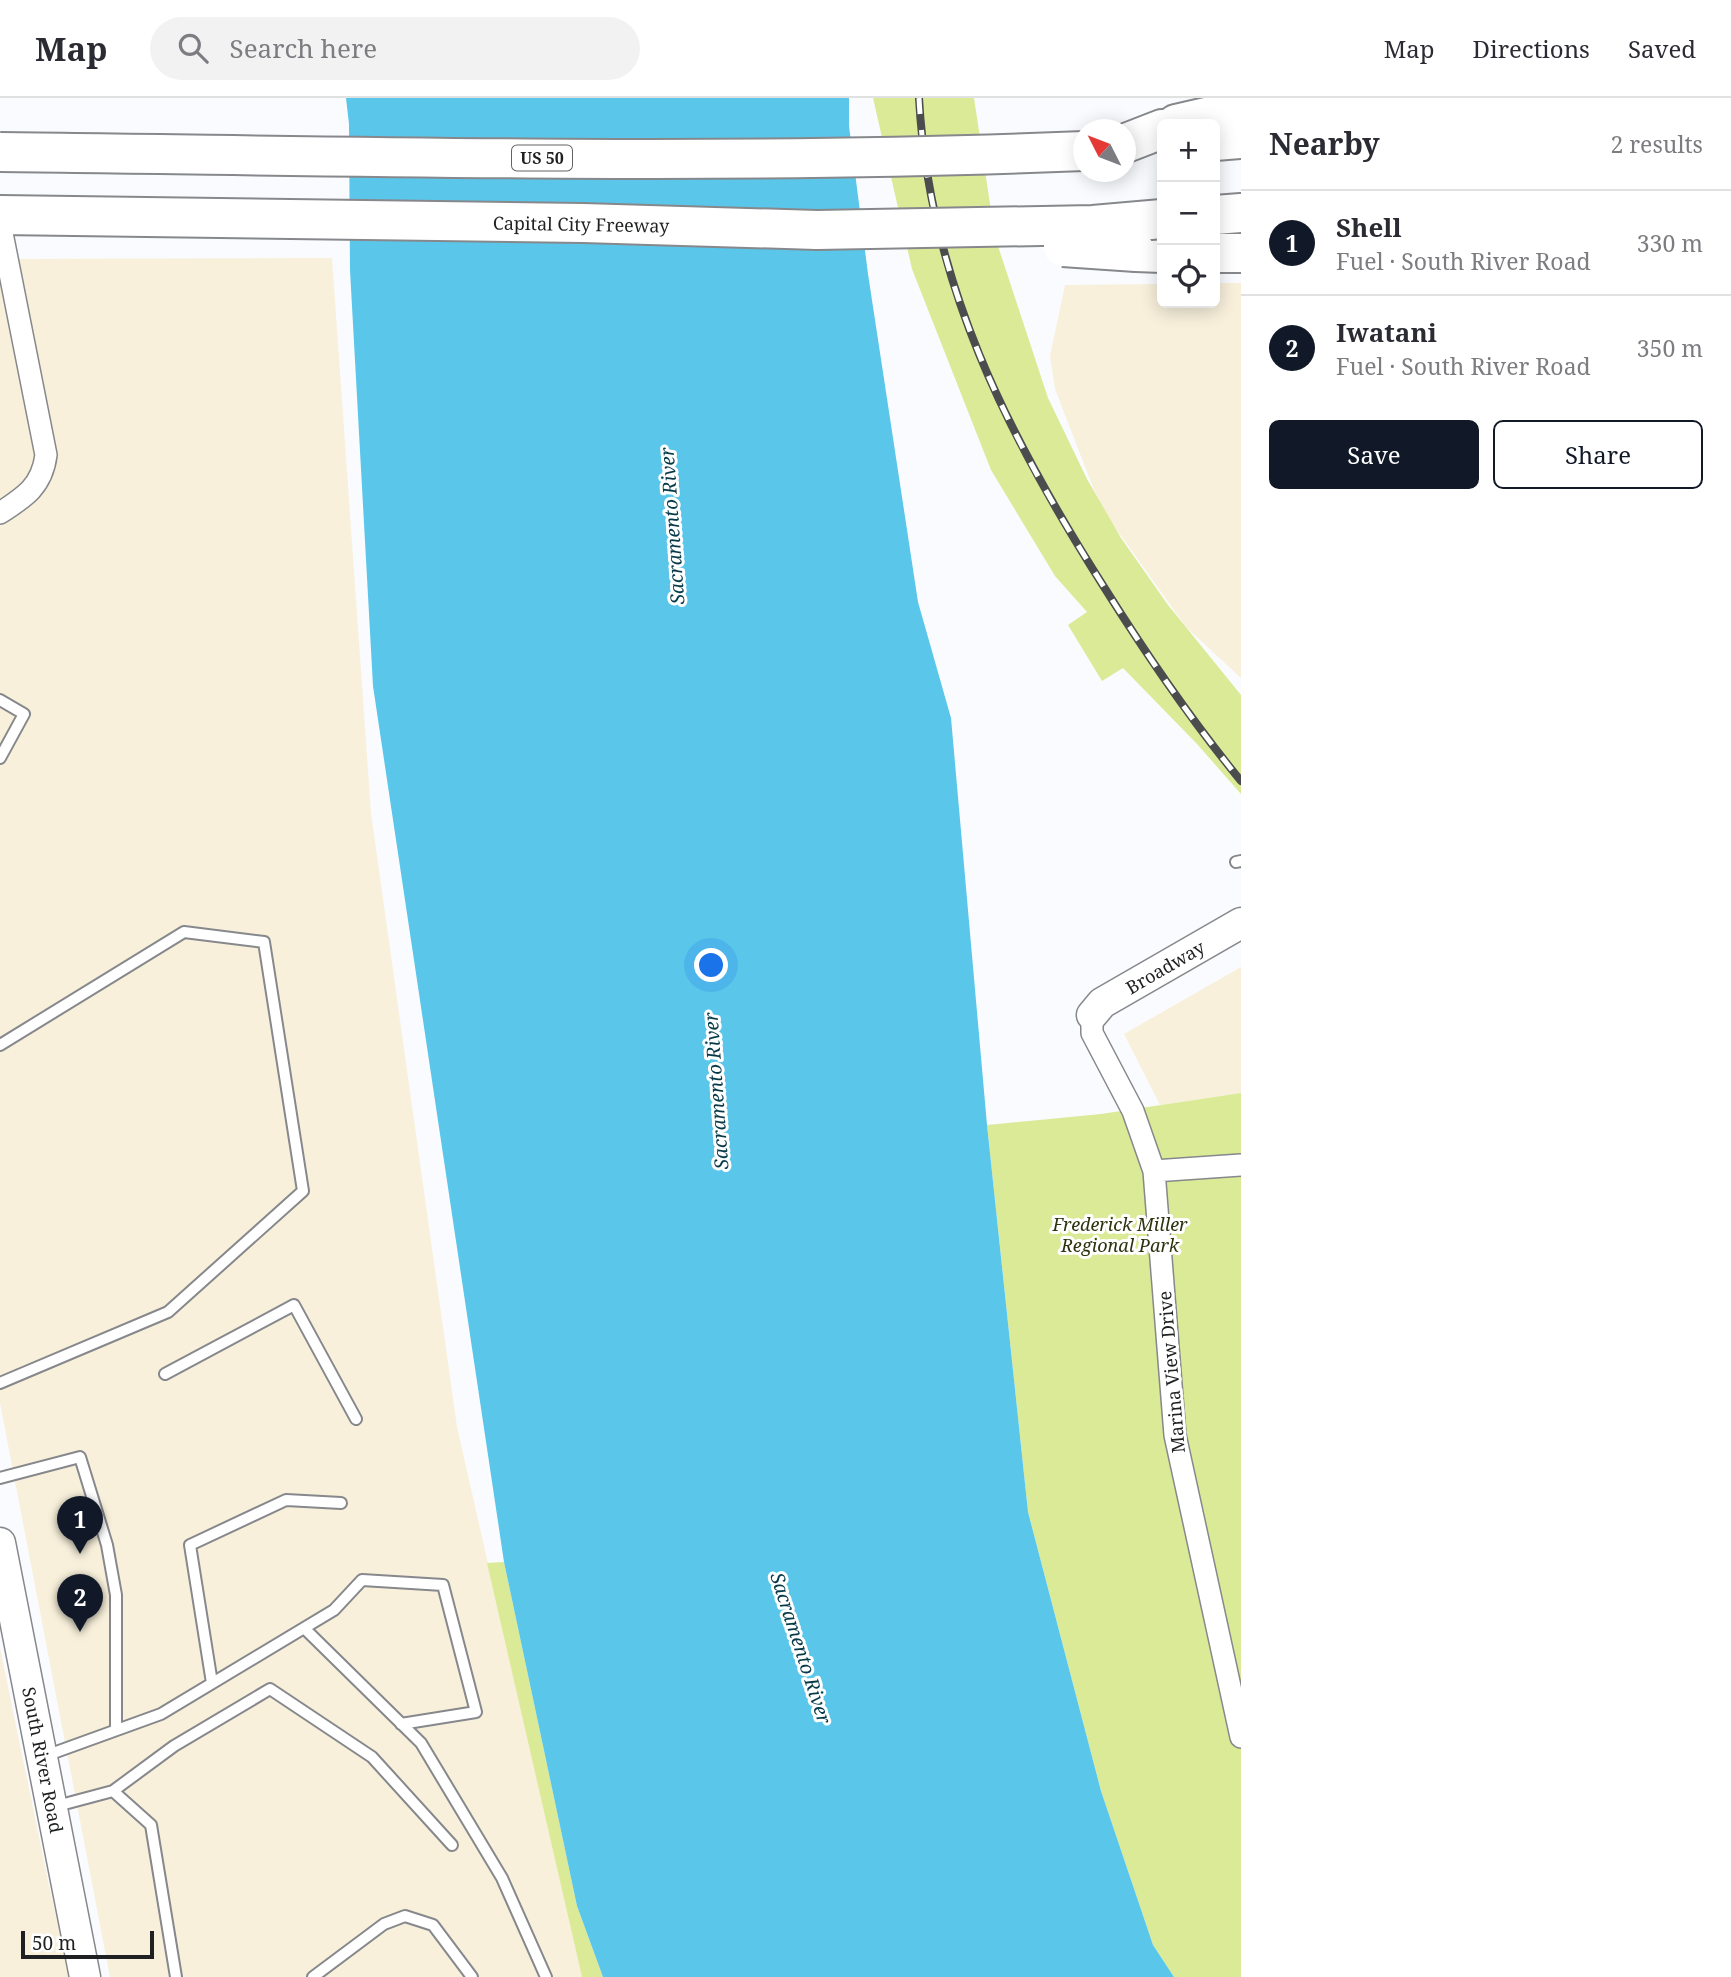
<!DOCTYPE html>
<html lang="en">
<head>
<meta charset="utf-8">
<style>
	:root { --surface:#fff; --page:#f2f2f3; --text:#2b2b33; --muted:#7c7c81; --line:#e1e1e2; --accent:#111827 }
	body { margin:0; font-family:"Noto Serif",serif; background:var(--page); color:var(--text) }
	.controls { position:absolute; right:21px; top:21px; display:grid; overflow:hidden; border-radius:10px; box-shadow:0 4px 18px #0003 }
	.controls button { width:63px; height:63px; display:grid; place-items:center; padding:0; border:0; border-bottom:2px solid var(--line); background:var(--surface); color:var(--text); font:35px sans-serif }
	.compass { position:absolute; left:1073px; top:21px; width:63px; height:63px; border-radius:50%; background:var(--surface); box-shadow:0 4px 18px #0003; rotate:312deg }
	.scale { position:absolute; left:21px; bottom:18px; width:133px; box-sizing:border-box; padding-left:7px; border:4px solid #1f2021; border-top:0; font-size:19px; line-height:24px; white-space:nowrap; color:#1f2021; -webkit-text-stroke:5px #fff; paint-order:stroke }
	.you { position:absolute; left:712px; top:868px; width:24px; height:24px; margin:-18px; border:5px solid #fff; border-radius:50%; background:#1a73e8; box-shadow:0 0 0 10px #1a73e833 }
	.badge { display:grid; place-items:center; width:46px; height:46px; border-radius:50%; background:var(--accent); color:#fff; font-size:23px; font-weight:700 }
	.pin { position:absolute; translate:-50% -58px; filter:drop-shadow(0 2px 4px #0008) }
	.pin::after { content:''; position:absolute; top:37px; width:24px; height:21px; background:inherit; clip-path:polygon(0 0,100% 0,50% 100%) }
	.list { margin:0; padding:0; list-style:none }
	h2 { display:flex; justify-content:space-between; align-items:center; height:91px; margin:0; padding:0 28px; font-size:30px }
	h2 small { font-size:23px; font-weight:400; color:var(--muted) }
	.list li { display:grid; grid-template-columns:46px 1fr auto; gap:21px; align-items:center; box-sizing:border-box; height:105px; padding:0 28px; border-top:2px solid var(--line) }
	.list b { display:block; font-size:26px; white-space:nowrap }
	.list p { margin:0; font-size:23px; white-space:nowrap; color:var(--muted) }
	.list em { font-size:23px; font-style:normal; color:var(--muted) }
	.actions { display:flex; gap:14px; padding:21px 28px }
	.actions a { flex:1; padding:16px 0; border:2px solid var(--accent); border-radius:10px; text-align:center; font-size:24px; color:var(--accent) }
	.actions .main { background:var(--accent); color:#fff }
	.icon { flex:none; width:38px; height:38px; fill:none; stroke:currentColor; stroke-width:2; stroke-linecap:round; stroke-linejoin:round }
	.map { position:relative; flex:none; width:1241px; height:1879px; overflow:hidden }
	header { display:flex; align-items:center; gap:42px; box-sizing:border-box; height:98px; padding:0 35px; background:var(--surface); border-bottom:2px solid var(--line) }
	header strong { font-size:33px }
	nav { display:flex; gap:38px; margin-inline-start:auto; font-size:24px }
	.search { width:490px; height:63px; background:var(--page); display:flex; align-items:center; gap:18px; box-sizing:border-box; padding:0 24px; border-radius:38px; color:var(--muted); font-size:26px }
	main { display:flex }
	aside { flex:1; background:var(--surface) }
	.map>svg:first-child { display:block }
	.industrial { fill:#f8f0db }
	.green { fill:#daea97 }
	.water { fill:#5ac6ea }
	.lines { fill:none; stroke-linecap:round; stroke-linejoin:round }
	.lane-casing { stroke:#86888c; stroke-width:14 }
	.street-casing { stroke:#86888c; stroke-width:24 }
	.secondary-casing { stroke:#86888c; stroke-width:33 }
	.highway-casing { stroke:#86888c; stroke-width:42 }
	.lane { stroke:#fff; stroke-width:10 }
	.street { stroke:#fff; stroke-width:21 }
	.secondary { stroke:#fff; stroke-width:30 }
	.highway { stroke:#fff; stroke-width:38 }
	.rail-casing { stroke:#4b4c4e; stroke-width:8 }
	.rail { stroke:#fff; stroke-width:5; stroke-dasharray:16; stroke-linecap:butt }
	.highway-bridge-casing { stroke:#86888c; stroke-width:42; stroke-linecap:butt }
	.highway-bridge { stroke:#fff; stroke-width:38 }
	.labels { text-anchor:middle; dominant-baseline:central; stroke-width:6; stroke-linejoin:round; paint-order:stroke }
	.shield { fill:#fff; stroke:#626364; stroke-width:2 }
	.shield-label { font-size:16px; font-weight:bold; fill:#1f2021 }
	.street-label { font-size:18px; fill:#1f2021; stroke:#fff }
	.park-label { font-size:18px; font-style:italic; fill:#2d330e; stroke:#fff }
	.water-label { font-size:19px; font-style:italic; fill:#073a49; stroke:#fff }
</style>
</head>
<body>
<header>
<strong>Map</strong>
<div class="search"><svg class="icon" aria-label="search" viewBox="0 0 24 24"><circle cx="10" cy="10" r="6"/><path d="M15 15l6 6"/></svg>Search here</div>
<nav><a>Map</a><a>Directions</a><a>Saved</a></nav>
</header>
<main>
<div class="map">
<svg width="1241" height="1879" viewBox="0 0 1241 1879">
	<rect width="100%" height="100%" fill="#f9fbfe"/>
	<path class="industrial" d="M332,160l39,555 86,614 125,550h-472l-110,-574v-1144z
		M1215,185h26v395l-55,-51 -77,-108 -15,-29 -39,-101 -5,-33 15,-71 97,-1v19h53z
		M1241,869v126l-81,12 -36,-71z
		M0,1550l50,242 21,87h-71z"/>
	<path class="green" d="M873,0h101l21,139 53,161 39,81 34,59 47,67 73,90v99l-44,-50 -74,-76 -21,13 -34,-56 19,-13 -32,-36 -64,-106 -79,-201z
		M1241,995v884h-67l-21,-32 -52,-154 -73,-279 -41,-387 114,-11z
		M504,1464l73,344 26,71h-21l-95,-414z"/>
	<path class="water" d="M346,0h503v28l19,148 50,328 33,116 36,407 41,387 73,279 52,154 21,32h-571l-26,-71 -73,-344 -131,-876 -23,-416 -1,-146z"/>
	<g class="lines">
		<defs>
			<path id="lane" d="M0,602l24,14 -24,44
				M1236,764l5,-1
				M0,947l184,-113 80,10 39,249 -135,121 -168,71
				M165,1276l129,-69 62,114
				M0,1380l80,-21 27,88 9,50v135
				M304,1530l117,115 81,135 44,99
				M212,1585l-22,-138 96,-45 55,3
				M45,1658l116,-42 173,-104 28,-30 81,5 33,127 -75,12
				M113,1693l61,-45 96,-57 102,68 80,88
				M53,1709l60,-16 38,34 25,152
				M313,1879l71,-53 21,-8 28,9 39,52"/>
			<path id="street" d="M0,125l46,232c-4,31 -21,42 -46,58
				M1092,917v18l41,78 21,60 21,264 66,302
				M1154,1073l87,-6"/>
			<path id="secondary" d="M1092,917l10,-12 139,-80
				M0,1445l85,434"/>
			<path id="highway" d="M1176,26l65,-15
				M1215,43l26,-2
				M1126,45l36,-14
				M0,117l583,8 234,7
				M1215,117l26,-2
				M1136,154l26,1
				M1215,155h26"/>
		</defs>
		<use href="#lane" class="lane-casing"/>
		<use href="#street" class="street-casing"/>
		<use href="#secondary" class="secondary-casing"/>
		<use href="#highway" class="highway-casing"/>
		<use href="#lane" class="lane"/>
		<use href="#street" class="street"/>
		<use href="#secondary" class="secondary"/>
		<use href="#highway" class="highway"/>
		<defs>
			<path id="rail" d="M919,0c10,183 89,338 185,489 42,67 87,133 137,194"/>
		</defs>
		<use href="#rail" class="rail-casing"/>
		<use href="#rail" class="rail"/>
		<defs>
			<path id="highway-bridge" d="M0,54c361,4 723,14 1084,-1
				M817,132l276,-5 69,-6
				M1063,149l73,5"/>
		</defs>
		<use href="#highway-bridge" class="highway-bridge-casing"/>
		<use href="#highway-bridge" class="highway-bridge"/>
	</g>
	<g class="labels">
		<rect class="shield" x="512" y="47.5" width="60" height="25" rx="5"/>
		<g class="shield-label">
			<text x="542" y="60">US 50</text>
		</g>
		<g class="street-label">
			<text transform="translate(581 126) rotate(1)">Capital City Freeway</text>
			<text transform="translate(1165 869) rotate(-30)">Broadway</text>
			<text transform="translate(1171 1274) rotate(-95)">Marina View Drive</text>
			<text transform="translate(43 1662) rotate(79)">South River Road</text>
		</g>
		<g class="park-label">
			<text x="1120" y="1126">Frederick Miller<tspan x="1120" dy="21">Regional Park</tspan></text>
		</g>
		<g class="water-label">
			<text transform="translate(672 428) rotate(-94)">Sacramento River</text>
			<text transform="translate(716 993) rotate(-94)">Sacramento River</text>
			<text transform="translate(801 1550) rotate(72)">Sacramento River</text>
		</g>
	</g>
</svg>
<div class="controls">
<button>+</button>
<button>−</button>
<button><svg class="icon" aria-label="locate" viewBox="0 0 24 24"><circle cx="12" cy="12" r="6"/><path d="M12 2v4M12 18v4M2 12h4M18 12h4"/></svg></button>
</div>
<svg class="compass" viewBox="-18 -18 36 36"><path d="M0-13l5 13h-10z" fill="#e53935"/><path d="M0 13l5-13h-10z" fill="#7c7c81"/></svg>
<div class="scale">50 m</div>
<div class="you"></div>
<div class="pin badge" style="left:80px;top:1456px">1</div>
<div class="pin badge" style="left:80px;top:1534px">2</div>
</div>
<aside>
<h2>Nearby<small>2 results</small></h2>
<ul class="list">
<li><span class="badge">1</span><div><b>Shell</b><p>Fuel · South River Road</p></div><em>330 m</em></li>
<li><span class="badge">2</span><div><b>Iwatani</b><p>Fuel · South River Road</p></div><em>350 m</em></li>
</ul>
<div class="actions"><a class="main">Save</a><a>Share</a></div>
</aside>
</main>
</body>
</html>
